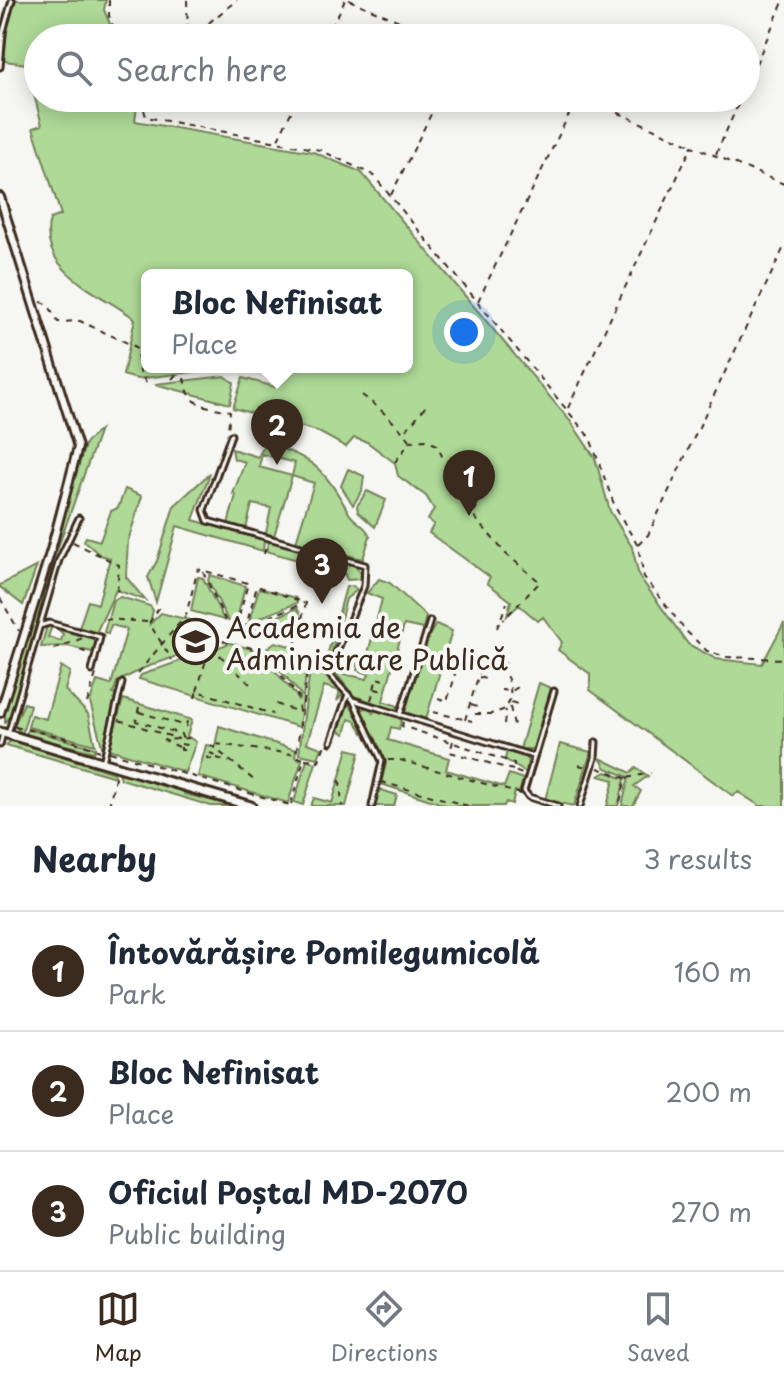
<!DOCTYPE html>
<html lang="en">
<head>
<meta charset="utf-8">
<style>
	:root { --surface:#fff; --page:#f2f2f3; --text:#1f2937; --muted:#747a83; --line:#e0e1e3; --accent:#3b2a1e }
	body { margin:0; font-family:"Playpen Sans",sans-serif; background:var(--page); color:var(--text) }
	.you { position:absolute; left:464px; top:332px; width:28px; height:28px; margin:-20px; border:6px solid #fff; border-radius:50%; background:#1a73e8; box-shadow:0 0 0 12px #1a73e833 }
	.badge { display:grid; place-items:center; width:52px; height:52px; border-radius:50%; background:var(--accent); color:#fff; font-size:26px; font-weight:700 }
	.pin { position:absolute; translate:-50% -66px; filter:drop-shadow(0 2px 4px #0008) }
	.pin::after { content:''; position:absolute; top:42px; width:28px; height:24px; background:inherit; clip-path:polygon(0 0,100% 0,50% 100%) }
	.popup { position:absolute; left:141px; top:269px; width:272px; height:104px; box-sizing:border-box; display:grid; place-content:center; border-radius:12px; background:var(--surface); filter:drop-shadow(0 2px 6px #0005); font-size:26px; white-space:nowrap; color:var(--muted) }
	.popup b { font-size:30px; color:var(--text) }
	.popup::after { content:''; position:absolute; left:50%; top:100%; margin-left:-16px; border:16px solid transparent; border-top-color:var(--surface) }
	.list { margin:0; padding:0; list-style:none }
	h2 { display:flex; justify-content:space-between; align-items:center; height:104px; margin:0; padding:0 32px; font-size:34px }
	h2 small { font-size:26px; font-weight:400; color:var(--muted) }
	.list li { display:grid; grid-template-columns:52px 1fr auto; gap:24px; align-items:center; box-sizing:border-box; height:120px; padding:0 32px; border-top:2px solid var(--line) }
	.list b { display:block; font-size:30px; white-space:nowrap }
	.list p { margin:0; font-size:26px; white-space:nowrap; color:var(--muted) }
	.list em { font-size:26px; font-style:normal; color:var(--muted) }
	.icon { flex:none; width:44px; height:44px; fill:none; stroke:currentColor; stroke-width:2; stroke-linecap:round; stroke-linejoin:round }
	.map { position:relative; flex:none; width:784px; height:806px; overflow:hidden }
	.search { position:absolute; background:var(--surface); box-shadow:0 4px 20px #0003; left:24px; right:24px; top:24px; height:88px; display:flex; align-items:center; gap:20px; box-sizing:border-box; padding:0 28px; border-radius:44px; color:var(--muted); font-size:30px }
	.sheet { height:464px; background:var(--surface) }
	nav { display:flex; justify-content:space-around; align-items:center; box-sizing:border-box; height:112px; border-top:2px solid var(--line); background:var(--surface); font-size:22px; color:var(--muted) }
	nav a { display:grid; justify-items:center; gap:4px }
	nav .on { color:var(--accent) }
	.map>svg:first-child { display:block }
	.green { fill:#aed997; stroke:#74825a; stroke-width:2; fill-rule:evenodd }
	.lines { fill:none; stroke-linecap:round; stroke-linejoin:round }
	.service-casing { stroke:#3b2a1e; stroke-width:9 }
	.minor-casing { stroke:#3b2a1e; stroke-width:12 }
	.tertiary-casing { stroke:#3b2a1e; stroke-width:13 }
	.path { stroke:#3b2a1e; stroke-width:2; stroke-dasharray:6 6; stroke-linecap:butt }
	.service { stroke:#f6f6f2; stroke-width:3 }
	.minor { stroke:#f6f6f2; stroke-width:6 }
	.tertiary { stroke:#f6f6f2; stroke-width:7 }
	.labels { text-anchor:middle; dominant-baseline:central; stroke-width:8; stroke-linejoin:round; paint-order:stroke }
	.poi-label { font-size:28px; fill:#3b2a1e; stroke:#f6f6f2; text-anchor:start }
</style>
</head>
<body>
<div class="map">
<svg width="784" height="806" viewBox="0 0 784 806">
	<rect width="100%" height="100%" fill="#f6f6f2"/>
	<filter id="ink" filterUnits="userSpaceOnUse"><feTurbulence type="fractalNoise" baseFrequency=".0125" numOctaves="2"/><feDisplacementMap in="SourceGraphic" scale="16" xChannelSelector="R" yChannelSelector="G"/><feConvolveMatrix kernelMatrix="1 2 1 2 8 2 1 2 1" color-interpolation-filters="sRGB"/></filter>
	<g filter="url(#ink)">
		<path class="green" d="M16,0h90l-2,10 12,28h-78v60h100l-3,23 178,31 48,20 210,250 24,36 15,53 22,36 7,29 49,68 28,15 46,5 22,-41v183h-24l-22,-14 -5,4 -143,-106v-16l-32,-24 4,-8 -19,-25 -5,4 -19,-16 -12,11 4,-15 -24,-18 3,-6 -61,-44 5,-9 -6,-4 6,-11 -8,-13 -28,-20 -3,-13 -28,-21 -13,-4 -8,9 -29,-16 -84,-23 10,-30 32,9 4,-20h128v-92h-260v92h85l-95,12 -14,-4 12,-56c-32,-25 -99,-48 -85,-100l11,-4 -28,-87 9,-3 -16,-61 -22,-3 4,-40z
			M225,376l9,7 -4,21 -75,-20z
			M100,430l-43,120 -2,-10 31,-98z
			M265,444c49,12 60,27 84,69 5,9 17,12 21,23l-7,23 -67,-17 18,-59 -22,-7 -18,60 -8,-3 5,-25 -19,-4 -6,25 -18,-5 8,-29 -3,-1 12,-32 -11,-3 -2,-10 26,8zM262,454l33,9 -3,13 -33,-9z
			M348,469l16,7 -2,15 -9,14 -12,-19z
			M210,473l-17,47 71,20 -1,11 -86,-25 -21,76 -8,-25 9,-16 17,-55z
			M125,489l17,7 -14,45 -2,36 19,23 -29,-10 -20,43 -17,-5 9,-27 10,3 12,-46 -10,-3 -16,-14 2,-4 14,4 11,-30 7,-3z
			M367,491l19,9 -11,27 -17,-15 -1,-6z
			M269,541l84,23 8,9 -1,6 -13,1 -3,-7 -78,-22z
			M51,554l2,10 -43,152 -5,6v-16z
			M37,566l-14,39 -23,-18v-2z
			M210,575l35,11 -9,37 -8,-2 -20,-41z
			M198,577l5,1 21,42 -33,-9z
			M379,579l11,4 36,33 -3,13 -19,-4 -21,76 15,5 -2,4 -42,-14 -19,-24 32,7 2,-5 -12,-4 1,-4 -6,-1 -8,6 -6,-6 3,-6 24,6 17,-66 -15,-6z
			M353,586l4,4 -11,9 -16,60 -6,6 -2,-10 5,1 19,-69z
			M259,588l37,10 1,5 -48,19z
			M120,597l30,9 3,4 -3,14 11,-11 45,11 -4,23 -58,21 -27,14 -4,12 4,1 -14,55 -13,-48 7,-21 14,4c6,-20 10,-34 16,-56l-16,-4 -3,9 -4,-2 9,-31z
			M297,608l3,5 -10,24 -38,-9z
			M436,624l16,7 -26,88 -21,-7 22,-73z
			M47,626h5l-4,11 13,4 2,-7 -4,-4 36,8 2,6 -5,8 -24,-6 -27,1z
			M275,642l19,5 14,13 -9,67 -160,-48 2,-4 89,-32 28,8 41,48 2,-4 -32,-38 -2,-9z
			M311,662l32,32 -6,7 3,-10 -16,-5 -17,57 15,5 -4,10 -19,-4z
			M61,666l9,6 -5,18 23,24 7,31 -67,-18 3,-12 15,4z
			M539,683l12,5 -18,61h-13z
			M123,699l69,21 -5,16 9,6 -11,30 -76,-23z
			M348,702l17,29 -2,2 -8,-12 -6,-2 -4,15 -7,-4z
			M24,703l6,2 -8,29 -8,-9z
			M368,706l5,7 2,-3 27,8 -3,11 -8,-2 -3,13 61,18 -3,12 58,17 5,-13 14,5 -4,14 -4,-2 -3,13 -6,-2 -2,4h-55l-68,-22 5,-21 -25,-52z
			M219,726l77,24 -1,7 7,3 -14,43 -90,-27 8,-31 9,1z
			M28,729l67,19h1l-2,4 -68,-17z
			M12,740l102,33 1,4 -109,-32z
			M560,744l31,8 -17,54 -29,-6z
			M348,749l12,3 -14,54h-35l3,-8 18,5z
			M507,751l21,7 -2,15 -21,-14z
			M600,758l31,15 5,-5 12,8 -14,10 7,5 -8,15h-11l7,-29 -23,-9z
			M307,760l9,3 -13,42 -9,-3z
			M119,772l65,19v3l49,12h-22l-90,-27z
			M606,772l19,7 -7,27h-11l7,-26 -15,-4z
			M378,789l19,6 -3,11h-20z"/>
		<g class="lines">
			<defs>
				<path id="service" d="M0,67l3,-35 9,-32
					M231,435l-27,75 4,11 157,44 -1,21 -36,87 25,27 29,61 -10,45
					M40,626l9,-3 51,14 -8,34
					M554,691l-30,100 5,6 29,9
					M353,700l180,56
					M400,715l30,-94
					M8,734l51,-174 20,-42
					M331,742l17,-48
					M0,745l3,-12
					M103,762l19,-79
					M580,806l15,-48 1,-16"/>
				<path id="minor" d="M0,197l78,250 -27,103 -51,163"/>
				<path id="tertiary" d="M0,732l251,74"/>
			</defs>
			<use href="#service" class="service-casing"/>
			<use href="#minor" class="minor-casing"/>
			<use href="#tertiary" class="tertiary-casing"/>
			<path class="path" d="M109,0v16l9,22
				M187,0l1,38
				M349,0l91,38
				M190,38l47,-38
				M327,38l18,-38
				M746,86l38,-86
				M141,98l5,19 174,33 53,25 217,263 25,69 23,39 6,31 41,53 22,21 19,6 58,2
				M585,98l106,47
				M278,139l20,-41
				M716,154l25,-56
				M391,195l48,-97
				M478,301l99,-203
				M41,302l7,2 10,18 22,-1 56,26 4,25 6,11
				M184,378c6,30 19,27 46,33l-2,19
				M172,379l11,-12
				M362,395c17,12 35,30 48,45
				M568,408l124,-262 92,38
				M406,430l20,-24
				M395,462l16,-21 15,-1 11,5 5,11 34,35 -3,7 4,9 -5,7 34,40 34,28 -37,38
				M73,542l46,23 -2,30
				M638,545l10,-10 136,-288
				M264,554l3,-10
				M203,572l25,54
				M0,598l19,33
				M159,608l-10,15 23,37
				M105,619l43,3
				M247,626l57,-23
				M236,628l12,-45
				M497,628l10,-25
				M245,630l12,-44 49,17 -11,42
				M223,641l38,9 38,47
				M54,649l29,-11
				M80,650l10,4
				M501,666l10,-5
				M454,667l10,-11 18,6
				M138,673l48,-58 12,-46 53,15
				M479,677l6,2
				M375,689l10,2
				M501,690l11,1 9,-6
				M197,691l13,-45 44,42
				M195,698l2,-7 76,23
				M438,698l9,3 8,-24 -1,-9 -6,-2
				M371,700l6,-22 11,3
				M511,702l9,3
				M87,703l9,-29
				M276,704l23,8 -2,-18
				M471,705l6,2
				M139,707l-3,14 45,13 3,10
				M510,707l4,18
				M139,712l47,14 1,-5
				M433,712l39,9
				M475,714h16l15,-5c10,-21 2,-38 -16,-49
				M119,720l60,19
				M465,720l20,-66
				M403,722l-1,4 112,37v8l8,3
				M504,724l2,-14
				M15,727l47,10 38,14
				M453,741l-3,11 63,18
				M181,744l5,1v5h-5z
				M216,744l76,10
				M211,745l44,36
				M179,747l-15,-7 26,-2
				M110,752l183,54
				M210,753l5,2 -2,5 -5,-2z
				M217,758l12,4
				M305,759l13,1
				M388,760h12l121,34
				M318,763l8,-21
				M579,765l7,2
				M598,768l28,10 -7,28
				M627,778l24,-5
				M340,780l2,26
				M381,782l88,24
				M291,804l13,-45 -8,-3 13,-98
				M109,806l7,-34"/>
			<use href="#service" class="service"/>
			<use href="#minor" class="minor"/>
			<use href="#tertiary" class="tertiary"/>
		</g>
	</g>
	<defs>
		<symbol id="university-ring" viewBox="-11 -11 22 22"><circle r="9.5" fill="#f6f6f2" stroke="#3b2a1e" stroke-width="1.5"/><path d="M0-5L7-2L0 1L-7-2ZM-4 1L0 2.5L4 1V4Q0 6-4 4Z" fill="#3b2a1e"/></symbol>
	</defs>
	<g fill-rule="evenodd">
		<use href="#university-ring" x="170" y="616" width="51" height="51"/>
	</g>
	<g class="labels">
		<g class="poi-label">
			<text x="226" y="626">Academia de<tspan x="226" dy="32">Administrare Publică</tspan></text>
		</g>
	</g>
</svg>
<div class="you"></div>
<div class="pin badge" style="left:469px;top:516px">1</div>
<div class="pin badge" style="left:277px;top:465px">2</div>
<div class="popup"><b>Bloc Nefinisat</b>Place</div>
<div class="pin badge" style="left:322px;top:604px">3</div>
<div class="search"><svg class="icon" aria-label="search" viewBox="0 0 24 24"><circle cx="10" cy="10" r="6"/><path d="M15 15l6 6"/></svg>Search here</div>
</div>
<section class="sheet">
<h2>Nearby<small>3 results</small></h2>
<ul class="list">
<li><span class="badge">1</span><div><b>Întovărășire Pomilegumicolă</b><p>Park</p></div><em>160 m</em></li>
<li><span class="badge">2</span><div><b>Bloc Nefinisat</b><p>Place</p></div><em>200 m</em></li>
<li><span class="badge">3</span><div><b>Oficiul Poștal MD-2070</b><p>Public building</p></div><em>270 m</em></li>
</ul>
</section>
<nav>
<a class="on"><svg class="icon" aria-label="map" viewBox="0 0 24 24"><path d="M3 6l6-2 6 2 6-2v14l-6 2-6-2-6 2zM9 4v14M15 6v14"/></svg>Map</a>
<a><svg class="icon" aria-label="directions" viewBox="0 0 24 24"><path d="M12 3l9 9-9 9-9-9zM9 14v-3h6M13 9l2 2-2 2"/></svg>Directions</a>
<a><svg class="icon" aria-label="saved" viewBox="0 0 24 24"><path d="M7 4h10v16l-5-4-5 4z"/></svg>Saved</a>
</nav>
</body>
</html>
